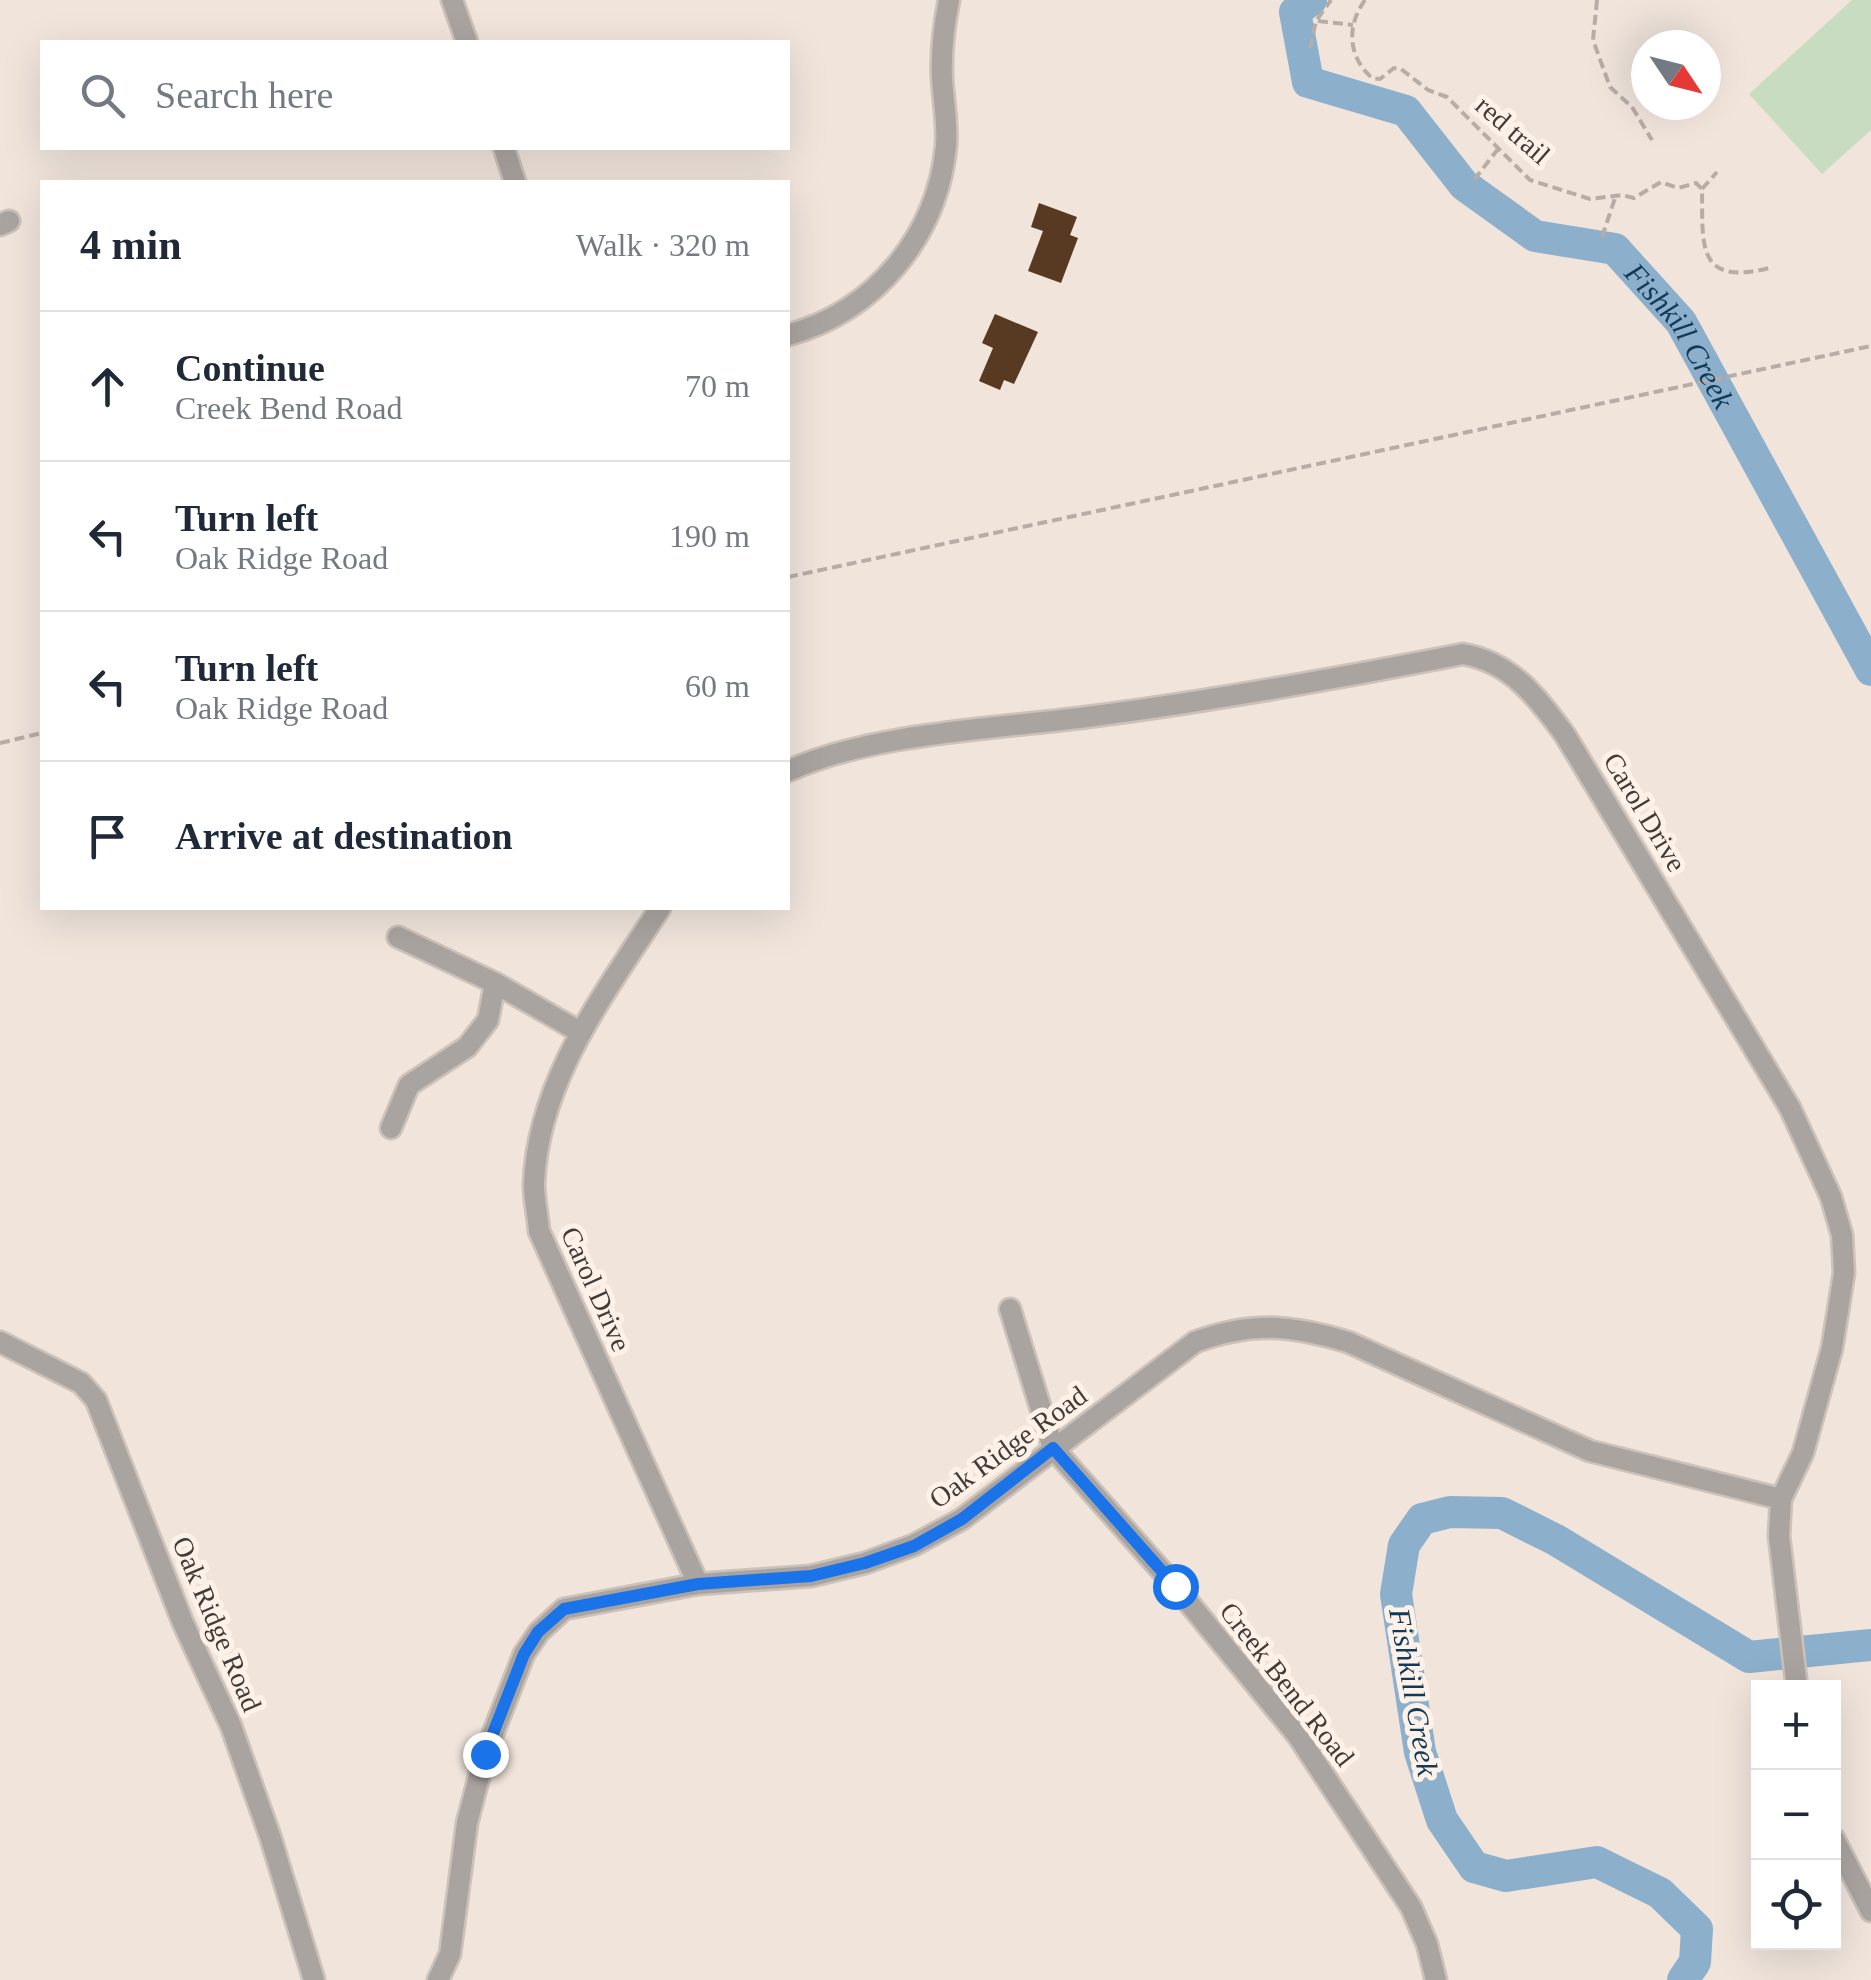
<!DOCTYPE html>
<html lang="en">
<head>
<meta charset="utf-8">
<style>
	:root { --surface:#fff; --page:#f6f6f7; --text:#1f2937; --muted:#747a83; --line:#e0e1e3 }
	body { margin:0; font-family:Georgia,serif; background:var(--page); color:var(--text) }
	.controls { position:absolute; right:30px; bottom:30px; display:grid; overflow:hidden; border-radius:0px; box-shadow:0 10px 40px #0002 }
	.controls button { width:90px; height:90px; display:grid; place-items:center; padding:0; border:0; border-bottom:2px solid var(--line); background:var(--surface); color:var(--text); font:50px sans-serif }
	.compass { position:absolute; left:1631px; top:30px; width:90px; height:90px; border-radius:50%; background:var(--surface); box-shadow:0 10px 40px #0002; rotate:125deg }
	.stop { position:absolute; width:30px; height:30px; margin:-22px; border:8px solid #1a73e8; border-radius:50%; background:#fff }
	.stop.end { background:#1a73e8; border-color:#fff; box-shadow:0 2px 10px #0008 }
	.list { margin:0; padding:0; list-style:none }
	h2 { display:flex; justify-content:space-between; align-items:center; height:130px; margin:0; padding:0 40px; font-size:42px }
	h2 small { font-size:32px; font-weight:400; color:var(--muted) }
	.list li { display:grid; grid-template-columns:65px 1fr auto; gap:30px; align-items:center; box-sizing:border-box; height:150px; padding:0 40px; border-top:2px solid var(--line) }
	.list b { display:block; font-size:38px; white-space:nowrap }
	.list p { margin:0; font-size:32px; white-space:nowrap; color:var(--muted) }
	.list em { font-size:32px; font-style:normal; color:var(--muted) }
	.icon { flex:none; width:55px; height:55px; fill:none; stroke:currentColor; stroke-width:2; stroke-linecap:round; stroke-linejoin:round }
	.map { position:relative; flex:none; width:1871px; height:1980px; overflow:hidden }
	.search { position:absolute; background:var(--surface); box-shadow:0 10px 40px #0002; left:40px; top:40px; width:750px; height:110px; display:flex; align-items:center; gap:25px; box-sizing:border-box; padding:0 35px; border-radius:0px; color:var(--muted); font-size:38px }
	.panel { position:absolute; background:var(--surface); box-shadow:0 10px 40px #0002; left:40px; top:180px; width:750px; height:730px; border-radius:0px }
	.map>svg:first-child { display:block }
	.green { fill:#c8dcc1 }
	.lines { fill:none; stroke-linecap:round; stroke-linejoin:round }
	.river { stroke:#8cafcc; stroke-width:32 }
	.building { fill:#583922 }
	.minor-casing { stroke:#cdc2ba; stroke-width:25 }
	.path { stroke:#b7ada6; stroke-width:4; stroke-dasharray:10 5; stroke-linecap:butt }
	.minor { stroke:#aaa4a1; stroke-width:20 }
	.route { stroke:#1a73e8; stroke-width:12 }
	.labels { text-anchor:middle; dominant-baseline:central; stroke-width:10; stroke-linejoin:round; paint-order:stroke }
	.street-label { font-size:28px; fill:#413c38; stroke:#fef1e8 }
	.water-label { font-size:30px; font-style:italic; fill:#103a58; stroke:#fef1e8 }
</style>
</head>
<body>
<div class="map">
<svg width="1871" height="1980" viewBox="0 0 1871 1980">
	<rect width="100%" height="100%" fill="#f0e4db"/>
	<path class="green" d="M1852,0h19v130l-49,44 -73,-80z"/>
	<g class="lines">
		<g class="river">
			<path id="s1" d="M1311,0l-16,12 13,70 98,29 58,74 71,51 80,13 66,73 190,348"/>
			<path d="M1683,1980l12,-18 2,-33 -37,-36 -63,-31 -91,14 -32,-9 -32,-47 -22,-68 -24,-158 8,-49 18,-26 28,-7 52,1 54,27 193,117 122,-12"/>
		</g>
	</g>
	<path class="building" d="M1039,203l38,14 -7,18 8,3 -17,45 -33,-12 15,-40 -12,-4z
		M995,314l43,18 -24,52 -10,-4 -4,10 -21,-9 14,-33 -11,-5z"/>
	<g class="lines">
		<defs>
			<path id="minor" d="M452,0l15,42
				M504,148l11,34
				M0,225l9,-4
				M788,335c87,-24 149,-98 158,-189 2,-22 -3,-47 -4,-69 -1,-26 2,-52 7,-77
				M788,771c83,-38 207,-42 299,-54 126,-16 252,-39 376,-63 48,8 75,44 102,81l225,373 41,89 11,38 2,38 -12,75 -29,105 -22,46 -2,37 18,152
				M660,908c-54,84 -123,172 -126,277 0,15 4,31 5,46l159,353
				M398,937l97,46 85,49
				M391,1128l18,-43 58,-38 21,-27 7,-37
				M1010,1309l43,139 122,138 123,150 113,171 16,37 9,36
				M0,1342l81,41 15,17 87,223 48,103 40,113 43,141
				M1834,1839l37,72
				M438,1980l12,-26 17,-131 18,-69 39,-100 15,-22 25,-23 134,-25 113,-8 54,-13 49,-18 48,-26 233,-177c57,-21 96,-17 153,0l242,109 191,48"/>
		</defs>
		<use href="#minor" class="minor-casing"/>
		<path class="path" d="M1365,0c-19,26 -17,57 7,78l8,1 14,-11 7,1 27,21 19,7 83,83 60,19 32,-4 12,3 27,-16 17,6 18,-5 6,6c1,54 -7,98 67,79
			M1597,0l-4,40 17,47 22,20 20,33
			M1318,21l35,4
			M1310,48l6,-27 15,-21
			M1474,180l24,-31
			M1702,189l15,-17
			M1602,237l14,-42
			M788,577l1083,-231
			M0,743l42,-10"/>
		<use href="#minor" class="minor"/>
	</g>
	<g class="lines">
		<path class="route" d="M485,1754l39,-100 14,-22 26,-23 134,-25 113,-8 54,-13 49,-17 48,-27 91,-71 122,138"/>
	</g>
	<g class="labels">
		<g class="street-label">
			<text transform="translate(1513 130) rotate(41)">red trail</text>
			<text transform="translate(1645 812) rotate(59)">Carol Drive</text>
			<text transform="translate(596 1289) rotate(66)">Carol Drive</text>
			<text transform="translate(1008 1447) rotate(-36)">Oak Ridge Road</text>
			<text transform="translate(217 1624) rotate(67)">Oak Ridge Road</text>
			<text transform="translate(1287 1684) rotate(52)">Creek Bend Road</text>
		</g>
		<g class="water-label">
			<text stroke="none"><textPath href="#s1" startOffset="565">Fishkill Creek</textPath></text>
			<text transform="translate(1414 1692) rotate(80)">Fishkill Creek</text>
		</g>
	</g>
</svg>
<div class="controls">
<button>+</button>
<button>−</button>
<button><svg class="icon" aria-label="locate" viewBox="0 0 24 24"><circle cx="12" cy="12" r="6"/><path d="M12 2v4M12 18v4M2 12h4M18 12h4"/></svg></button>
</div>
<svg class="compass" viewBox="-18 -18 36 36"><path d="M0-13l5 13h-10z" fill="#e53935"/><path d="M0 13l5-13h-10z" fill="#747a83"/></svg>
<div class="stop" style="left:1175px;top:1586px"></div>
<div class="stop end" style="left:485px;top:1754px"></div>
<div class="search"><svg class="icon" aria-label="search" viewBox="0 0 24 24"><circle cx="10" cy="10" r="6"/><path d="M15 15l6 6"/></svg>Search here</div>
<section class="panel">
<h2>4 min<small>Walk · 320 m</small></h2>
<ul class="list">
<li><svg class="icon" aria-label="ahead" viewBox="0 0 24 24"><path d="M12 20V5M6 11l6-6 6 6"/></svg><div><b>Continue</b><p>Creek Bend Road</p></div><em>70 m</em></li>
<li><svg class="icon" aria-label="left" viewBox="0 0 24 24"><path d="M17 20v-9H6M10 6l-5 5 5 5"/></svg><div><b>Turn left</b><p>Oak Ridge Road</p></div><em>190 m</em></li>
<li><svg class="icon" aria-label="left" viewBox="0 0 24 24"><path d="M17 20v-9H6M10 6l-5 5 5 5"/></svg><div><b>Turn left</b><p>Oak Ridge Road</p></div><em>60 m</em></li>
<li><svg class="icon" aria-label="arrive" viewBox="0 0 24 24"><path d="M6 21V4h12l-3 4 3 4H6"/></svg><div><b>Arrive at destination</b></div></li>
</ul>
</section>
</div>
</body>
</html>
